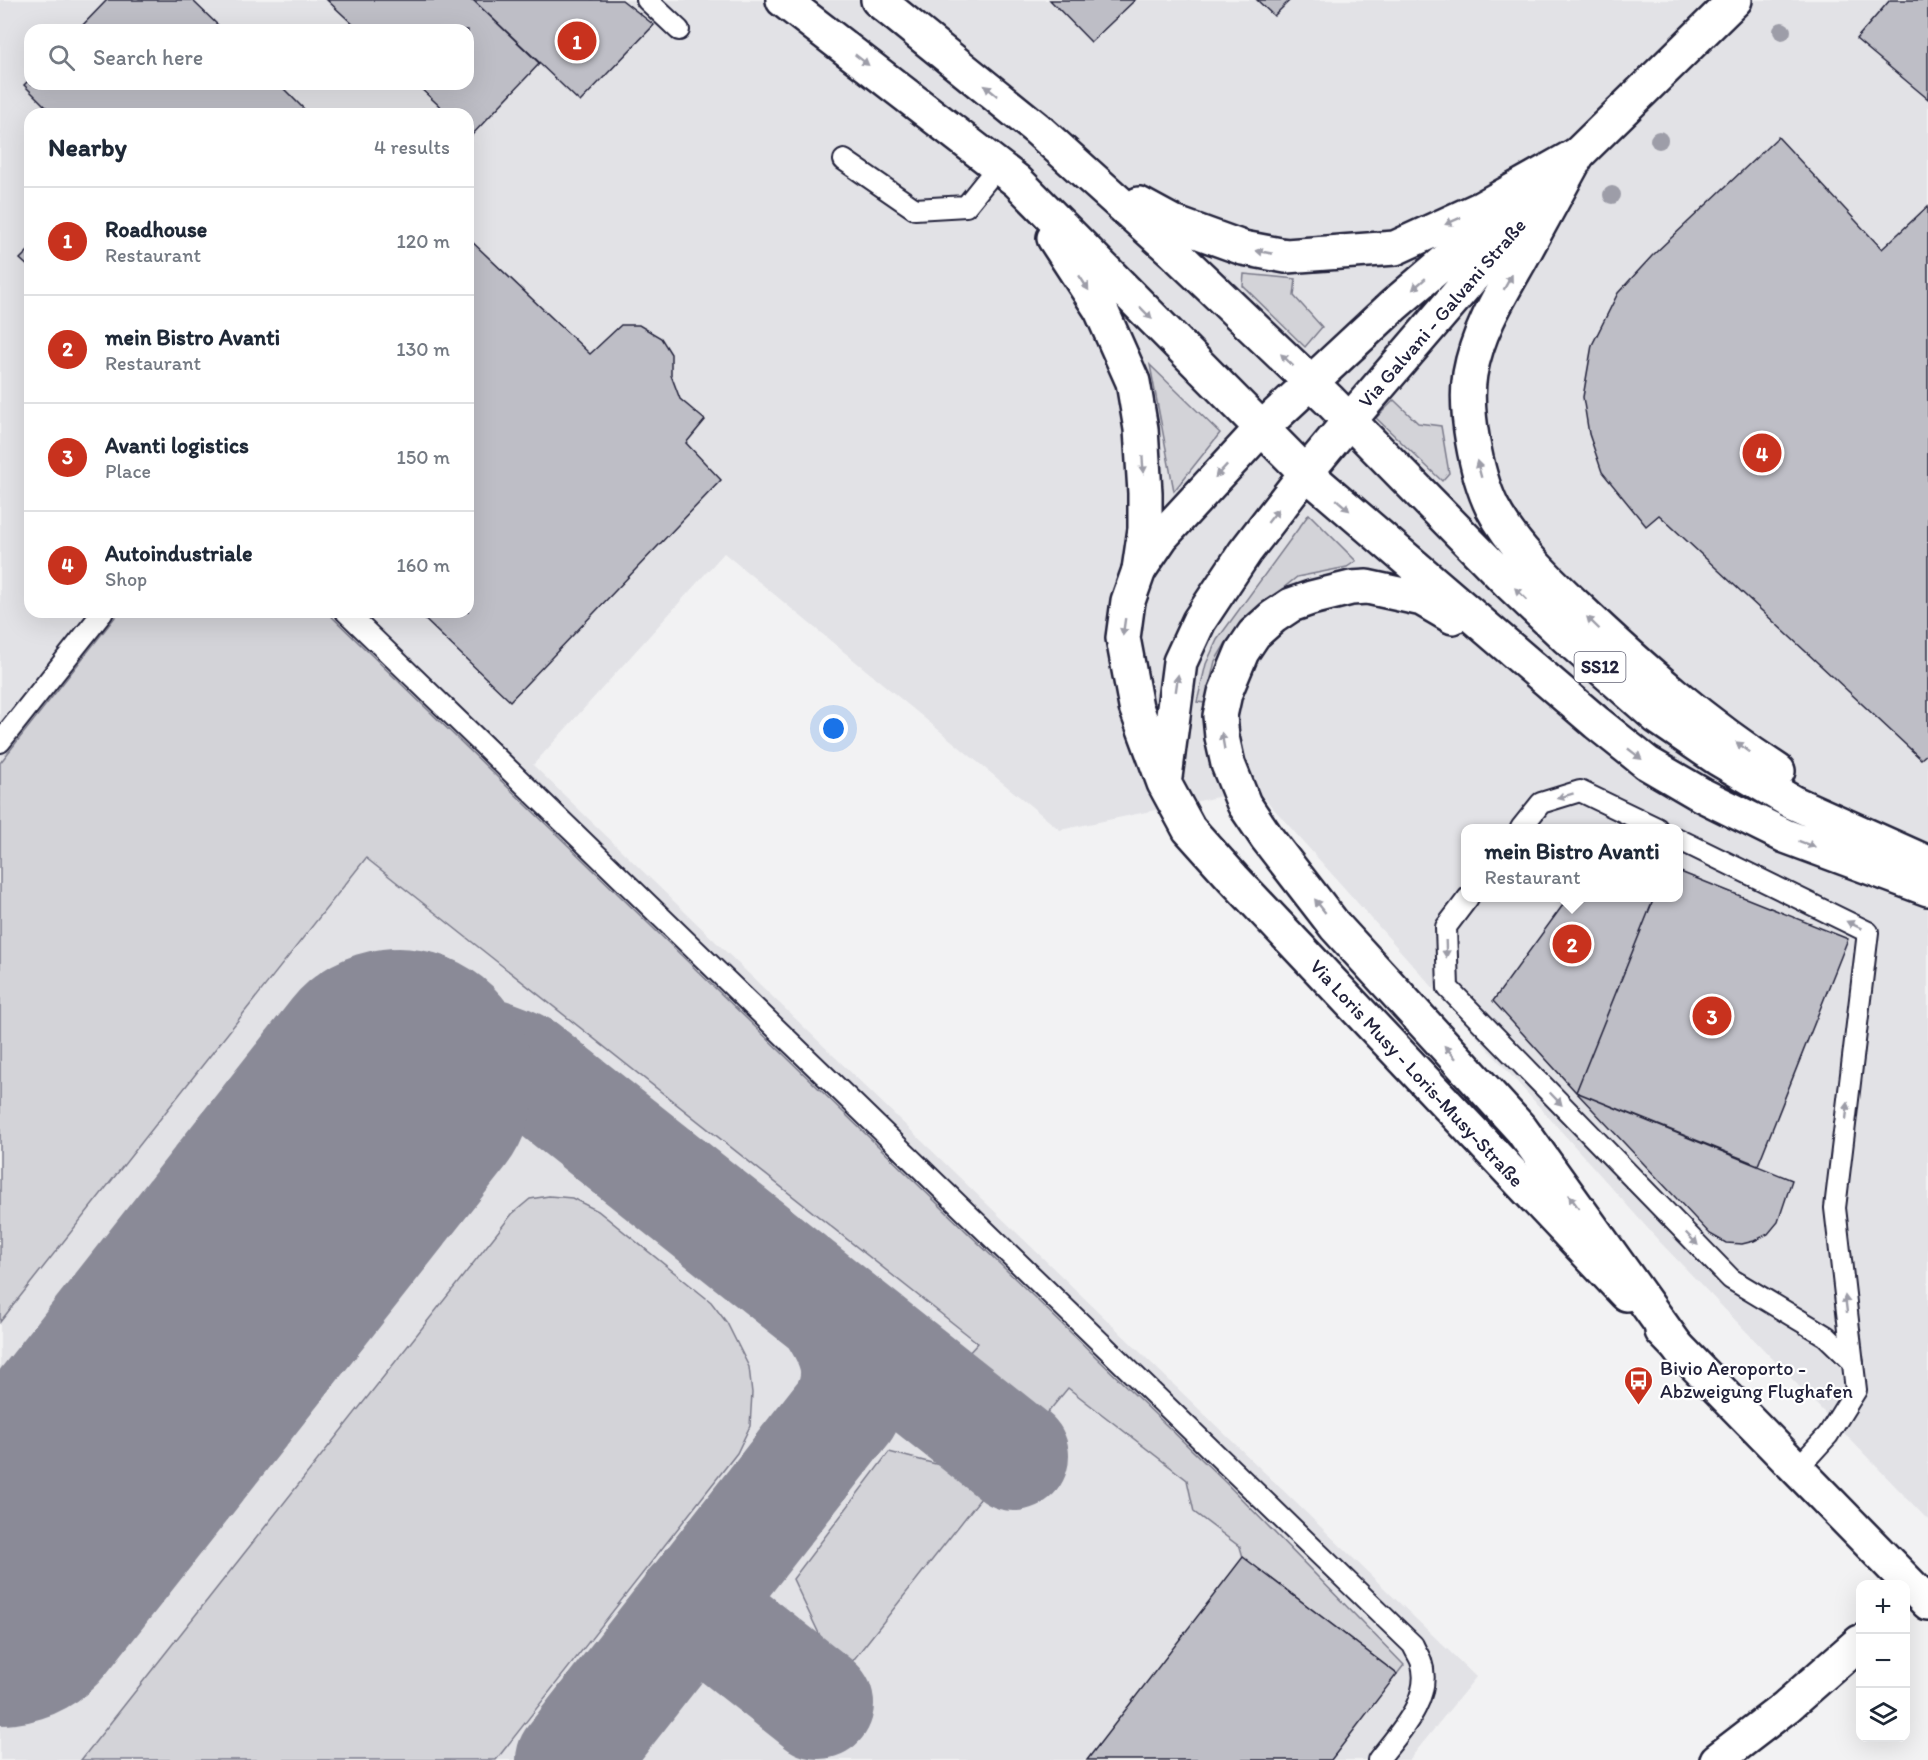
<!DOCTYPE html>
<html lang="en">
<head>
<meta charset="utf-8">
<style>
	:root { --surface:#fff; --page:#f6f6f7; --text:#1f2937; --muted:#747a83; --line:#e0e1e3; --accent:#c8321e }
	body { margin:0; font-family:Itim,sans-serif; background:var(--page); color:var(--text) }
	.controls { position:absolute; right:18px; bottom:18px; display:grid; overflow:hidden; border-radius:12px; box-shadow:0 6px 24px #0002 }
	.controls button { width:54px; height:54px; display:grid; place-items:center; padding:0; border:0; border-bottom:2px solid var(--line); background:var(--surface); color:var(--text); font:30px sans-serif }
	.you { position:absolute; left:834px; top:729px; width:21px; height:21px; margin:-15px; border:4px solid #fff; border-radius:50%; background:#1a73e8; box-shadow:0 0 0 9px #1a73e833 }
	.badge { display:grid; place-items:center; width:39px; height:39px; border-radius:50%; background:var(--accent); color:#fff; font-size:20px; font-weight:700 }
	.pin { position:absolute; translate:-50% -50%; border:3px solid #fff; box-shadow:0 2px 6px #0006 }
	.popup { position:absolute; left:1461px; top:824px; width:222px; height:78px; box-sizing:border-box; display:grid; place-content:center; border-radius:12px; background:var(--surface); filter:drop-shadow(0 2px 4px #0005); font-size:20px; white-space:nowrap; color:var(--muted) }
	.popup b { font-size:22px; color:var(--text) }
	.popup::after { content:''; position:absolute; left:50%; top:100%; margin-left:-12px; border:12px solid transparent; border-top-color:var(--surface) }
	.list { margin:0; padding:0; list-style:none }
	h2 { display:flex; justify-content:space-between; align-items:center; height:78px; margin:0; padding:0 24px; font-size:26px }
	h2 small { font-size:20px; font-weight:400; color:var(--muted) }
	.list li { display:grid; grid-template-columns:39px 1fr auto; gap:18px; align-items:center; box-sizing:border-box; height:108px; padding:0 24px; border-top:2px solid var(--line) }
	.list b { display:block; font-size:22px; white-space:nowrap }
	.list p { margin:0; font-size:20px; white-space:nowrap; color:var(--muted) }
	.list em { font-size:20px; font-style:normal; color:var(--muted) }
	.icon { flex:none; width:33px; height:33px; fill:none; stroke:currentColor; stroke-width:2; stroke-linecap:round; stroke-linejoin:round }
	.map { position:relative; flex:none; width:1928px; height:1760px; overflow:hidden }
	.search { position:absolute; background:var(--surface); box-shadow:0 6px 24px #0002; left:24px; top:24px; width:450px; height:66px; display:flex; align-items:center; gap:15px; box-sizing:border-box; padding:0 21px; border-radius:18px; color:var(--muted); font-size:22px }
	.panel { position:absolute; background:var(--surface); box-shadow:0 6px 24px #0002; left:24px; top:108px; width:450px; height:510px; border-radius:18px }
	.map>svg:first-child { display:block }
	.built { fill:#e2e2e6; fill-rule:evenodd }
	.green { fill:#d3d3d8; stroke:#7a7a8a; stroke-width:1.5 }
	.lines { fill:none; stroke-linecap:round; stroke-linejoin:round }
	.taxiway { stroke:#8a8a97; stroke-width:110 }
	.runway { stroke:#8a8a97; stroke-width:272 }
	.building { fill:#bebec6; stroke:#22223b; stroke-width:1.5 }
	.lane-casing { stroke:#22223b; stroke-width:24 }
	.street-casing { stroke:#22223b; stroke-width:38 }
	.secondary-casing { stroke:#22223b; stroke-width:38 }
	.primary-casing { stroke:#22223b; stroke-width:38 }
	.lane { stroke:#fff; stroke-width:20 }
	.street { stroke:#fff; stroke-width:33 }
	.secondary { stroke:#fff; stroke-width:33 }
	.primary { stroke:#fff; stroke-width:33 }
	.tree { fill:#9d9da8 }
	.oneway { fill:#9c9ca7 }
	.labels { text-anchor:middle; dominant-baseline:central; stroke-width:4.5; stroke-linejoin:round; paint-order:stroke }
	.shield { fill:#fff; stroke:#646476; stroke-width:1.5 }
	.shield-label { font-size:18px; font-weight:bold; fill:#22223b }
	.street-label { font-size:20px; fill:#22223b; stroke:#fff }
	.poi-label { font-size:20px; fill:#22223b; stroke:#fff; text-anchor:start }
</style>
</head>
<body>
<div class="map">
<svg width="1928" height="1760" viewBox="0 0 1928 1760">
	<rect width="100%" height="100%" fill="#f2f2f3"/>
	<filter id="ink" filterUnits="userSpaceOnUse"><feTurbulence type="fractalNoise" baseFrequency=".0167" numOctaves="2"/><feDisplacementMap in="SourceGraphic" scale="12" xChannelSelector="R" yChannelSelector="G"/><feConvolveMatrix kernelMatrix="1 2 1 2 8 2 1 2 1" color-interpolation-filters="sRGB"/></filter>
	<g filter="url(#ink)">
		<path class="built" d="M0,0h1928v1520l-269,-279 -403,-452 -196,41 -336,-277 -191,212 943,912 -67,83h-1409zM30,30h438v54h-438zM30,114h438v498h-438zM1466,828h212v70h-212z"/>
		<path class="green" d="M1244,274l52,5 -2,17 28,31 -17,20 -62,-61z
			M1150,365l70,68 -46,58z
			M1394,400l24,23 23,3 8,47 -7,8 -66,-63z
			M1309,514l47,47 -9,6 -50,10 -40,32 -30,32 -12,20 -10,42 -8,-1 9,-38 11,-24z
			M119,612h208l899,871 178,182 -7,9 -154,-117 -3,-10 -46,-35 -7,-32 -119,-92 -23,28 -78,-61 11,-12 -612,-485 -366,464v-559z
			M549,1196l23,2 26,13 113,91 16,21 22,44 3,26 -2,33 -13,27 -241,307h-415l431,-546 18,-15z
			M889,1452l74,19 25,18 -137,174 -28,-21 -30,-63z"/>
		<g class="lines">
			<path class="taxiway" d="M398,1084c7,-8 15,-18 23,-24 31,-23 75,-8 104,8l305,242c22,33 35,61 16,99l-275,351
				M830,1310l184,146
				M692,1604l127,100"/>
			<path class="runway" d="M0,1589l398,-505"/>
		</g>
		<path class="building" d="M107,0h85l31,30h-145z
			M327,0h146l67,63 -69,73 -3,-3v-19h-20l-32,-30h52v-54h-109z
			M473,0h149l32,25 -74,77z
			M1050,0h85l-44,42z
			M1257,0h33l-16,16z
			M1890,0h38v99l-72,-60z
			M30,79v5h249l30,30h-256l-29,-29z
			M1778,137l104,112 46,-43v547l-7,6 -262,-244 -13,11 -44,-54 -13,-38 -6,-37 9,-52 26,-52 34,-37z
			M468,238l122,116 31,-29h18l22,13 10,16v21l9,24 25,21 -19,23 35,37 -211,221 -93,-89h51z
			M30,249v19l-10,-9z
			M1678,871l170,68 -90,226 -182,-73 78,-194h24z
			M1568,898h86l-78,194 -83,-91z
			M1576,1092l216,88 -14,42 -10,12 -14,7 -12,3 -16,-1 -16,-9z
			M1243,1557l154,117 -66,86h-244z"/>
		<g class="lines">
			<defs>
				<path id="lane" d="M647,0l32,30
					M844,160l71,49 51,-3 33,-41
					M346,612l1067,1033c2,5 6,11 8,16 13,37 -23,73 -43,99
					M0,742l103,-130
					M1521,828l20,-25 39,-12 77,37
					M1678,839l190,93 -33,276 21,182 -28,45 -31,34
					M1468,898l-22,29 2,61 283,291 95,57 27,26"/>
				<path id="street" d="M1717,1760l69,-53 74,-65"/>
				<path id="secondary" d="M1527,194l-35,27 -98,84 -133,124 -99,107 -23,34 -11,31 -5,37 13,69 28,76 25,46 44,49 393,416
					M1165,777l15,-115 19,-41 46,-69 61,-79 43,-52 229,-267 157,-154
					M1662,1331l266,272"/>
				<path id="primary" d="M783,0l234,181 289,292 291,250 50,40 55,32 83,41 143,53
					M878,0l158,128 140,126 154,147 178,181 58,55 91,80 60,41 75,44 136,61
					M1578,154c-20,36 -39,72 -59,108 -20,35 -42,71 -49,112 -6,36 6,100 22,133 19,37 55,72 85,100 62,59 128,117 201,164
					M1139,204l35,19 69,25 43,8 109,-8 87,-40 96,-54
					M1054,238l47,72 32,72 8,47 4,64v36l-6,41
					M1453,617l-31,-18 -55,-12 -16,1 -40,10 -20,7 -18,12 -19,17 -12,18 -17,41 -5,23 2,21 6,27 16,40 23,34 68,88 186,203 160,223"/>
			</defs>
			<use href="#lane" class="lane-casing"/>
			<use href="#street" class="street-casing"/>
			<use href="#secondary" class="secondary-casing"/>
			<use href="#primary" class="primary-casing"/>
			<use href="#lane" class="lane"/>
			<use href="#street" class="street"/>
			<use href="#secondary" class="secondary"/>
			<use href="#primary" class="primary"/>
		</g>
		<g class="tree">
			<circle cx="1782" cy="31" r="9"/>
			<circle cx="1659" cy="140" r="9"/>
			<circle cx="1612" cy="195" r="9"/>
		</g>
		<defs><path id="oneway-solid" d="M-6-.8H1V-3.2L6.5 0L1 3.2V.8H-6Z" transform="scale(1.5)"/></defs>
		<g class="oneway">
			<use href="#oneway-solid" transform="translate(862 60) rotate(38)"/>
			<use href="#oneway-solid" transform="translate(991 91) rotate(-141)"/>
			<use href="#oneway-solid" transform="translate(1453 221) rotate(156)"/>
			<use href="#oneway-solid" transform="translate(1264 252) rotate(-169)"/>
			<use href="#oneway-solid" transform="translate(1508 282) rotate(-61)"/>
			<use href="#oneway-solid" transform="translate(1084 283) rotate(57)"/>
			<use href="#oneway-solid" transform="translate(1419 284) rotate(139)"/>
			<use href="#oneway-solid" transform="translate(1146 313) rotate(45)"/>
			<use href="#oneway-solid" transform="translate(1287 360) rotate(-136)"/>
			<use href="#oneway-solid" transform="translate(1143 465) rotate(86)"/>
			<use href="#oneway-solid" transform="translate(1479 469) rotate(-105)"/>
			<use href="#oneway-solid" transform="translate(1221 471) rotate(133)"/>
			<use href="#oneway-solid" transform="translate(1343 505) rotate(41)"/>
			<use href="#oneway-solid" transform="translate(1273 516) rotate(-52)"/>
			<use href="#oneway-solid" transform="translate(1521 594) rotate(-136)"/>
			<use href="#oneway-solid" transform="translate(1593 623) rotate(-136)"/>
			<use href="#oneway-solid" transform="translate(1124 627) rotate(98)"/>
			<use href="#oneway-solid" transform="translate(1177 683) rotate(-82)"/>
			<use href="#oneway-solid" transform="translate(1223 741) rotate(-100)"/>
			<use href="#oneway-solid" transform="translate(1743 747) rotate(-143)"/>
			<use href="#oneway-solid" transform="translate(1635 754) rotate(38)"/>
			<use href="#oneway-solid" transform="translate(1565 796) rotate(163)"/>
			<use href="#oneway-solid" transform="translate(1807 844) rotate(20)"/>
			<use href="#oneway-solid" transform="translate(1320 906) rotate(-128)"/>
			<use href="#oneway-solid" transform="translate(1854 925) rotate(-154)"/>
			<use href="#oneway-solid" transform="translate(1446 949) rotate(88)"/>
			<use href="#oneway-solid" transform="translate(1450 1052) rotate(-132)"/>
			<use href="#oneway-solid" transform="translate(1556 1099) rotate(46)"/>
			<use href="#oneway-solid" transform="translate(1847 1111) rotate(-83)"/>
			<use href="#oneway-solid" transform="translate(1574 1202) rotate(-126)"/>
			<use href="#oneway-solid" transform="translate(1692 1239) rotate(46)"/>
			<use href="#oneway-solid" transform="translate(1846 1304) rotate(-97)"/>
		</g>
	</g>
	<defs>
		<symbol id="bus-pin" viewBox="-11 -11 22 30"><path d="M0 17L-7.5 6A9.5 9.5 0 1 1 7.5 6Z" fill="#c8321e" stroke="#fff"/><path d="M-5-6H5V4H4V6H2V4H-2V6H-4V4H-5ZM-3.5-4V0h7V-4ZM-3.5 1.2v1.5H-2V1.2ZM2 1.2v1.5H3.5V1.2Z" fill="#fff"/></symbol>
	</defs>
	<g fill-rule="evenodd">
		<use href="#bus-pin" x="1622" y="1364" width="33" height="45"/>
	</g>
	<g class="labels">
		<rect class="shield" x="1574.5" y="652" width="51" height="30" rx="4.5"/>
		<g class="shield-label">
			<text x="1600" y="667">SS12</text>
		</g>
		<g class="street-label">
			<text transform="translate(1442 313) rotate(-49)">Via Galvani - Galvani Straße</text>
			<text transform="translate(1417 1073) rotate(47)">Via Loris Musy - Loris-Musy-Straße</text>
		</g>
		<g class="poi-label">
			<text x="1660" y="1368">Bivio Aeroporto -<tspan x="1660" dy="23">Abzweigung Flughafen</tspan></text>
		</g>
	</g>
</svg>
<div class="controls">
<button>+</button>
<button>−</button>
<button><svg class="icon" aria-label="layers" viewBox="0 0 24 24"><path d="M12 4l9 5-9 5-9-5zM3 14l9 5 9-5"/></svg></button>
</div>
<div class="you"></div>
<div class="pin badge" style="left:577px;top:41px">1</div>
<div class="pin badge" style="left:1572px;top:944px">2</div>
<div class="popup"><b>mein Bistro Avanti</b>Restaurant</div>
<div class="pin badge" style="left:1712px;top:1016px">3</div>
<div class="pin badge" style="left:1762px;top:453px">4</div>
<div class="search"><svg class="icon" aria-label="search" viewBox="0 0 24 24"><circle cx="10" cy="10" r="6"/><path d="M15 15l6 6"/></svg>Search here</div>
<section class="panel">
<h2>Nearby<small>4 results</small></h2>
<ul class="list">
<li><span class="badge">1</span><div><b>Roadhouse</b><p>Restaurant</p></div><em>120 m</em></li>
<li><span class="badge">2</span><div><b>mein Bistro Avanti</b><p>Restaurant</p></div><em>130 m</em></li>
<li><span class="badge">3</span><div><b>Avanti logistics</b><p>Place</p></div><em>150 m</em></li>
<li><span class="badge">4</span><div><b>Autoindustriale</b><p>Shop</p></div><em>160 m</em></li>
</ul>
</section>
</div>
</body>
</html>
